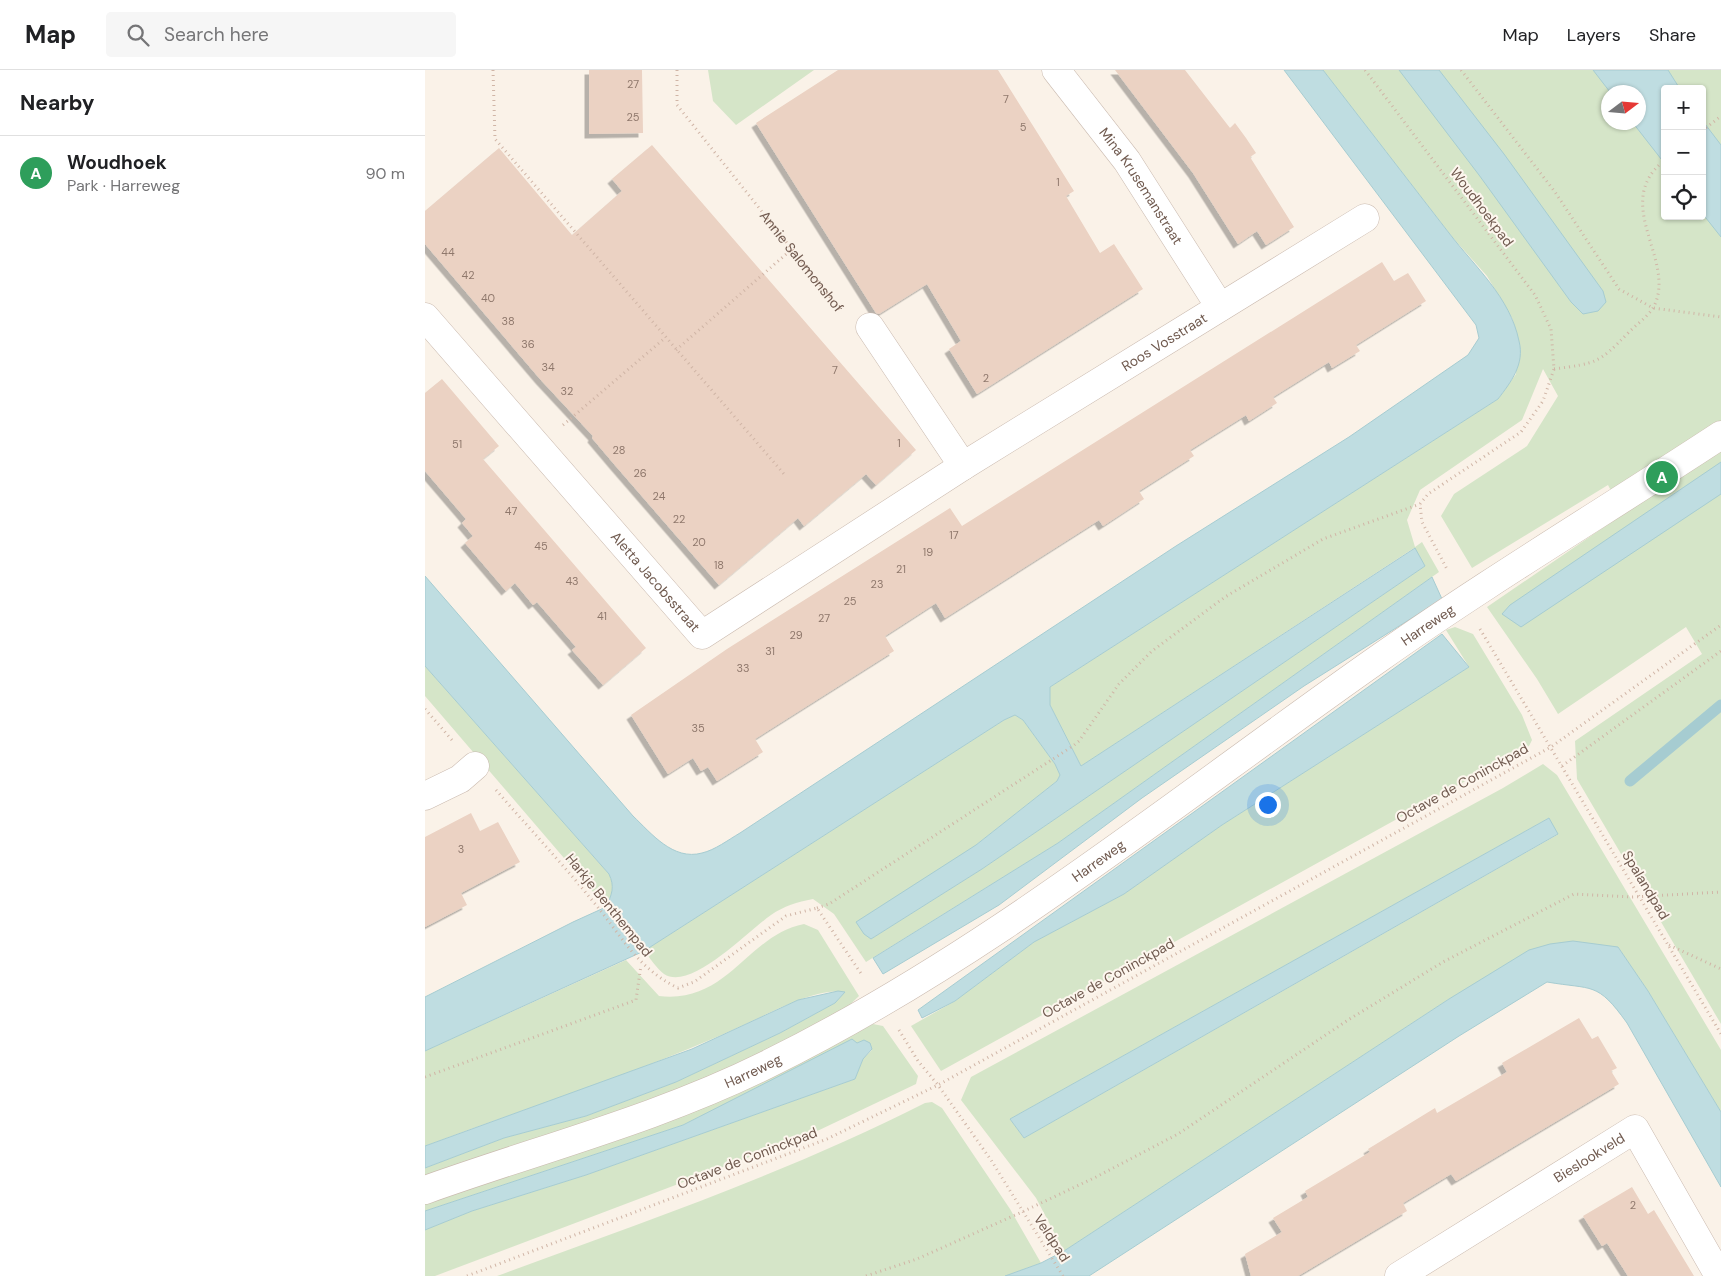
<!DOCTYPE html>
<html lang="en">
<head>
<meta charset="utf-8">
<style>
	:root { --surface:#fff; --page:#f6f6f6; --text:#202124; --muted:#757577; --line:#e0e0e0; --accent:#d4745d }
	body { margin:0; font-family:"DM Sans",sans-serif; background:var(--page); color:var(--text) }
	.controls { position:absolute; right:15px; top:15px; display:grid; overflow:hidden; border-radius:5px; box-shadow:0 1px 4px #0004 }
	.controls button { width:45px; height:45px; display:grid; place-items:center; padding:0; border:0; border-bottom:1px solid var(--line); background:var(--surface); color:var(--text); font:25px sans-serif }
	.compass { position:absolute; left:1176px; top:15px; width:45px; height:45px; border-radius:50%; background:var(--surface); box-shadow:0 1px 4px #0004; rotate:74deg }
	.you { position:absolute; left:842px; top:734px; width:18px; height:18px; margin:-12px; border:4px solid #fff; border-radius:50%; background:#1a73e8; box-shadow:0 0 0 8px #1a73e833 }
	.badge { display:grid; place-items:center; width:32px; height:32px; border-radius:50%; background:var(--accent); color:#fff; font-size:16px; font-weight:700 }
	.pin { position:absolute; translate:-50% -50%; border:2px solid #fff; box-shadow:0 1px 5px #0006 }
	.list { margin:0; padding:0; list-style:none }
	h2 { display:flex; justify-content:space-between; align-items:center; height:65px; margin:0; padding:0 20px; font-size:21px }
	h2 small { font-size:16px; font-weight:400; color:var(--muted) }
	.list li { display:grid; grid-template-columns:32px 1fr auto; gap:15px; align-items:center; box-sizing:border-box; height:75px; padding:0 20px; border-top:1px solid var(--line) }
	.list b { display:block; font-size:19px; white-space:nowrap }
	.list p { margin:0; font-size:16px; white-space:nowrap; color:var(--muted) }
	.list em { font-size:16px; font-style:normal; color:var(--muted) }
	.icon { flex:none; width:28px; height:28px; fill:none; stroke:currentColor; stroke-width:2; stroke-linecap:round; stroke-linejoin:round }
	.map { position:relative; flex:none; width:1296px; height:1206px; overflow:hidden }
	header { display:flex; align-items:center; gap:30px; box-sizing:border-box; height:70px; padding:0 25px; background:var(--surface); border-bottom:1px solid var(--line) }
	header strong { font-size:24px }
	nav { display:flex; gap:28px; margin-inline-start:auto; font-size:18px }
	.search { width:350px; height:45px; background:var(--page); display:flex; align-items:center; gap:12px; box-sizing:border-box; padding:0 18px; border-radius:5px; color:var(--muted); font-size:19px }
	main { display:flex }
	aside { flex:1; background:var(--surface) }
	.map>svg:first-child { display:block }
	.green { fill:#d5e5c8; fill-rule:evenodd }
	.water { fill:#bfdde1; stroke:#a6ccd1 }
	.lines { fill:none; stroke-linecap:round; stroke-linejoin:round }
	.stream { stroke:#a6ccd1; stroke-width:11 }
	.building { fill:#ebd2c3; filter:url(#shadow) }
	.minor-casing { stroke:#cabaaf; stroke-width:29 }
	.path { stroke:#d0b5a6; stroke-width:3; stroke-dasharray:1 4; stroke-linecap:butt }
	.minor { stroke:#fff; stroke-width:28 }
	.labels { text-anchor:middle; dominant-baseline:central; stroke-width:4; stroke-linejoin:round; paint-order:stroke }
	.number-label { font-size:11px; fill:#8f786c }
	.street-label { font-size:14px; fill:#705a4f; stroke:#fdf6ee }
</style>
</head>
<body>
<header>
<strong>Map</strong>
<div class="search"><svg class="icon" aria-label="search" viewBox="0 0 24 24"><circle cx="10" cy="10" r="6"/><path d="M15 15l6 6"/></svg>Search here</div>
<nav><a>Map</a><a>Layers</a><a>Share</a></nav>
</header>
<main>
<aside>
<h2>Nearby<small></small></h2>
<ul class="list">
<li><span class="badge" style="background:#2e9e5b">A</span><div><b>Woudhoek</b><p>Park · Harreweg</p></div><em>90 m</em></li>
</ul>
</aside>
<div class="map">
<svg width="1296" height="1206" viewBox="0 0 1296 1206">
	<defs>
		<filter id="shadow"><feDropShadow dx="-4.5" dy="4.5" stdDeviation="0" flood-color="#0004"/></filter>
	</defs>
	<rect width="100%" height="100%" fill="#faf2e8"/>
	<path class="green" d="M283,0h106l-78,55 -23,-24z
		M898,0h398v954l-144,-245 -2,-38 127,-87 -16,-27 -128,87 -21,-35 -50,-72 136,-93 -15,-29 -136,83 -31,-52 13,-22 73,-48 31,-50 -15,-27 -21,51 -102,70 -13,30 8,27 7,-5 17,30 -381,271 -192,119 -32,-48 -21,-15c-16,3 -29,7 -42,16 -22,15 -80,77 -107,59 -7,-5 -14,-16 -20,-23l360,-231 11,-5 8,5 32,44 5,11 -3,6 -81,64 -105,94 111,-70 443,-303 -11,-18 -333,218 -31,-61v-18l448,-288 18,-25 -3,-54 -26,-44 -34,-38zM1240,19h37v127h-37zM1184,22h30v30h-30z
		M1030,557l18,7 49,81 10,25 -3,6 -588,325 -30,-45 44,-25 79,-59 90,-48 98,-69 247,-158 -23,-37z
		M0,596l184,208c6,13 3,20 -3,33l-181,-211z
		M1118,694l14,11 164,275v62l-73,-121 -30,-44 -169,52 -385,252 -28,-53 -75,-98 10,-23 532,-289zM1124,748l8,17 -533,303 -14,-19z
		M379,854l14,6 41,66 -19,18 -109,56 -141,53 -73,21 -92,34v-10l79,-30 82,-22 90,-34 104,-49 55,-30 9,-10c-22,-8 -74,20 -96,30 -105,49 -215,82 -323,123v-95l201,-91 33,36c70,8 88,-61 145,-72z
		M448,954l10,2 35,50 -2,8 -103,49 -378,143h-10v-46l47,-19 114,-36 269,-96 8,-20 9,-9 -128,46 -61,29 -258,86v-8l326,-117z
		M507,1032l10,6 68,101 31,54 -36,13h-508c144,-53 290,-103 428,-173z"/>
	<path class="water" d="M859,0h39c42,54 84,109 126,163 26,34 61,64 70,108 6,23 -8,41 -21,58l-448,288v18l31,61 334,-218 10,18 -443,303 -111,70 -7,-5 -8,-12 120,-77 81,-64 3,-6 -5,-11 -32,-44 -8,-5 -11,5 -360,231 -219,100v-54l148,-75 33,-15c6,-13 9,-20 3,-33l-184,-208v-90l208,240c18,17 40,45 69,37 13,-3 26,-13 38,-20l436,-287 173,-109 119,-82 11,-17 -3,-13z
		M974,0h40l65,84 99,137 3,11 -8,9 -15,3 -12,-12 -92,-127z
		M1168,0h75l12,19h-15v75l-32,-41 6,-1v-30h-29z
		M1277,50l19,25v92l-19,-24z
		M1296,392v32l-200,133 -19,-13 8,-9z
		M1007,507l10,22 -138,87 -162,112 -143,107 -116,69 -10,-16 185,-115z
		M1017,564l27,33 -247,158 -98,69 -90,48 -79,59 -33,17 -4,-8z
		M1124,748l9,16 -534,304 -14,-19z
		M1148,871l45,6 30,44 73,121v75l-94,-164c-30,-42 -34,-33 -80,-41l-88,54 -370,240h-84l36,-13 23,-12 385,-252 80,-49 21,-6z
		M413,921l7,1 -10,11 -55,30 -104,49 -90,34 -82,22 -79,30v-22l267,-97 106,-49z
		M427,969l5,4 7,-3 6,3 2,6 -9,10 -8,20 -269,96 -114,36 -47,19v-19l258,-86z"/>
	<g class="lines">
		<path class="stream" d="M1205,711l91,-76"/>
	</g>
	<path class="building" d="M164,0h53l1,63 -54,1z
		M413,0h160l76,121 -8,5 34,57 14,-9 29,45 -166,105 -28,-45 12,-8 -34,-57 -48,30 -3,-1 -120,-190z
		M690,0h70l45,58 5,-5 11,15 10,15 -6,4 44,70 -28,18 -9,-14 -19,13 -45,-71z
		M227,75l264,305 -40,35 -10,-11 -62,52 -6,-8 -79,67 -105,-121 -22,-26 1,-2 -53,-57 -115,-135v-33l74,-63 73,87 50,-44 -10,-12z
		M957,192l12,19 14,-8 18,28 -70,44 4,6 -28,17 -3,-6 -56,35 4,6 -28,18 -3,-6 -56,35 4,6 -55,35 5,8 -41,27 -4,-6 -154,98 -9,-15 -51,33 9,15 -139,88 8,13 -46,29 -9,-14 -7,4 -8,-13 -25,16 -37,-59 96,-66 223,-141 12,18z
		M17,309l57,67 -16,13 163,189 -43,37 -31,-35 4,-3 -39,-45 -4,3 -18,-22 -9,8 -41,-48 8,-7 -11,-13 4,-4 -41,-48v-78z
		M46,743l9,18 18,-9 22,40 -59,31 6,12 -42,22v-90z
		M1154,948l13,21 6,-3 19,32 -6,3 8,13 -163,97 -5,-7 -48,29 4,8 -109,65h-47l-6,-22 37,-22 -9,-14 35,-21 -3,-6 65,-39 -2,-3 67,-41 2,5 70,-41 -5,-9z
		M1207,1117l16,27 6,-4 40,66h-66l-21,-33 -5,3 -19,-30z"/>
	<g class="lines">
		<defs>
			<g id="minor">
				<path id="s2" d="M631,0l71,91 93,146"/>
				<path id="s3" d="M0,247l277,318 261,-169 402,-248"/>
				<path d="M445,257l93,139"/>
				<path d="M0,726l35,-17 15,-13"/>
				<path id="s4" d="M0,1120c114,-41 232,-71 341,-125 220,-108 412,-266 612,-406 112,-79 229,-149 343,-224"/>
				<path id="s5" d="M974,1206l236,-147 84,147"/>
			</g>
		</defs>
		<use href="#minor" class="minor-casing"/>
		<g class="path">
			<path d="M68,0l2,69 289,335"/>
			<path id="s1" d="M252,0v35l165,207"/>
			<path d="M940,0l170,225 16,34 3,40 -11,32 -22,31 -93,62 -8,10 2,18 26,49"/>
			<path d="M1036,0l94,122 64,97 34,19 68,9"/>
			<path d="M1277,61l19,-15"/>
			<path d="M251,280l116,-101"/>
			<path d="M1129,299c43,-6 44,-5 75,-37 7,-7 18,-15 24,-24 26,-46 -44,-105 12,-148"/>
			<path d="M138,355l102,-87"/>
			<path d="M1055,559l241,405"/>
			<path d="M0,639l27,31"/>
			<path d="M1137,696l159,-115"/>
			<path d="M71,720c32,37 65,72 95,109 30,35 44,68 87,89l16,-6 92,-66 31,-8 45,67"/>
			<path d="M392,838l12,-4 244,-158 6,-5 40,-57 33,-33 73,-54 98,-58 97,-35"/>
			<path d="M1244,875l52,24"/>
			<path d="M474,960l19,31 20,24 53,75 72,116"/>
			<path d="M0,1007l211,-77 5,-35"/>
			<path d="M42,1206l360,-137 111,-54 613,-338 170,-122"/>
			<path d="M441,1206l51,-17 105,-47 74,-35 82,-43 170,-114 95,-58 131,-68 58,3 89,-5"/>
		</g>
		<use href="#minor" class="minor"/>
	</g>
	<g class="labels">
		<g class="number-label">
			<text x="208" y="14">27</text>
			<text x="581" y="29">7</text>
			<text x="208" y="47">25</text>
			<text x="598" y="57">5</text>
			<text x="633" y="112">1</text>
			<text x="23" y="182">44</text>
			<text x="43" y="205">42</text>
			<text x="63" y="228">40</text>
			<text x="83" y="251">38</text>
			<text x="103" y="274">36</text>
			<text x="123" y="297">34</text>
			<text x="410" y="300">7</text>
			<text x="561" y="308">2</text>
			<text x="142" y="321">32</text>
			<text x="474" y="373">1</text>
			<text x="32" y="374">51</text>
			<text x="194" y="380">28</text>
			<text x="215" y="403">26</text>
			<text x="234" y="426">24</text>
			<text x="86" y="441">47</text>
			<text x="254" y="449">22</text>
			<text x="529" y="465">17</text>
			<text x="274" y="472">20</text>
			<text x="116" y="476">45</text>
			<text x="503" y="482">19</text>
			<text x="294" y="495">18</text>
			<text x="476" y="499">21</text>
			<text x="147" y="511">43</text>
			<text x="452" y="514">23</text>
			<text x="425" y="531">25</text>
			<text x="177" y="546">41</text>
			<text x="399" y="548">27</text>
			<text x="371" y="565">29</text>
			<text x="345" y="581">31</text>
			<text x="318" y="598">33</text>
			<text x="273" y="658">35</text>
			<text x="36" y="779">3</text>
			<text x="1208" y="1135">2</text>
		</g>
		<g class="street-label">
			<text stroke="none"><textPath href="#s2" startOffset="144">Mina Krusemanstraat</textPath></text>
			<text transform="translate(1057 137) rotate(53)">Woudhoekpad</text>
			<text stroke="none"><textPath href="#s1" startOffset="235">Annie Salomonshof</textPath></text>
			<text stroke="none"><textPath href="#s3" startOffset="969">Roos Vosstraat</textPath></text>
			<text stroke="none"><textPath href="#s3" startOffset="351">Aletta Jacobsstraat</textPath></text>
			<text stroke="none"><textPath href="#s4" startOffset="1159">Harreweg</textPath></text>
			<text transform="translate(1037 713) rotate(-29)">Octave de Coninckpad</text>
			<text stroke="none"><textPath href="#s4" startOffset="754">Harreweg</textPath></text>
			<text transform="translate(1221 815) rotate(59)">Spalandpad</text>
			<text transform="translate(184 835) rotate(51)">Harkje Benthempad</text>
			<text transform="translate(683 908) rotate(-29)">Octave de Coninckpad</text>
			<text stroke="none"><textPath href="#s4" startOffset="349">Harreweg</textPath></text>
			<text transform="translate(322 1088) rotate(-21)">Octave de Coninckpad</text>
			<text stroke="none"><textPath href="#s5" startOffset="224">Bieslookveld</textPath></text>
			<text transform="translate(627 1168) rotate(57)">Veldpad</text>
		</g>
	</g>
</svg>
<div class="controls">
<button>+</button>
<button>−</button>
<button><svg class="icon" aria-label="locate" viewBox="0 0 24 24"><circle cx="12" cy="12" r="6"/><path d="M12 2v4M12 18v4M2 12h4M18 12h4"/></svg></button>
</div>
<svg class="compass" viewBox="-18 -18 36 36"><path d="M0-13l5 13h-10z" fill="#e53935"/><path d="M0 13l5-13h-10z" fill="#757577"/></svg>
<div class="you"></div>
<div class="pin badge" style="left:1237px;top:407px;background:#2e9e5b">A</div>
</div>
</main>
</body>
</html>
